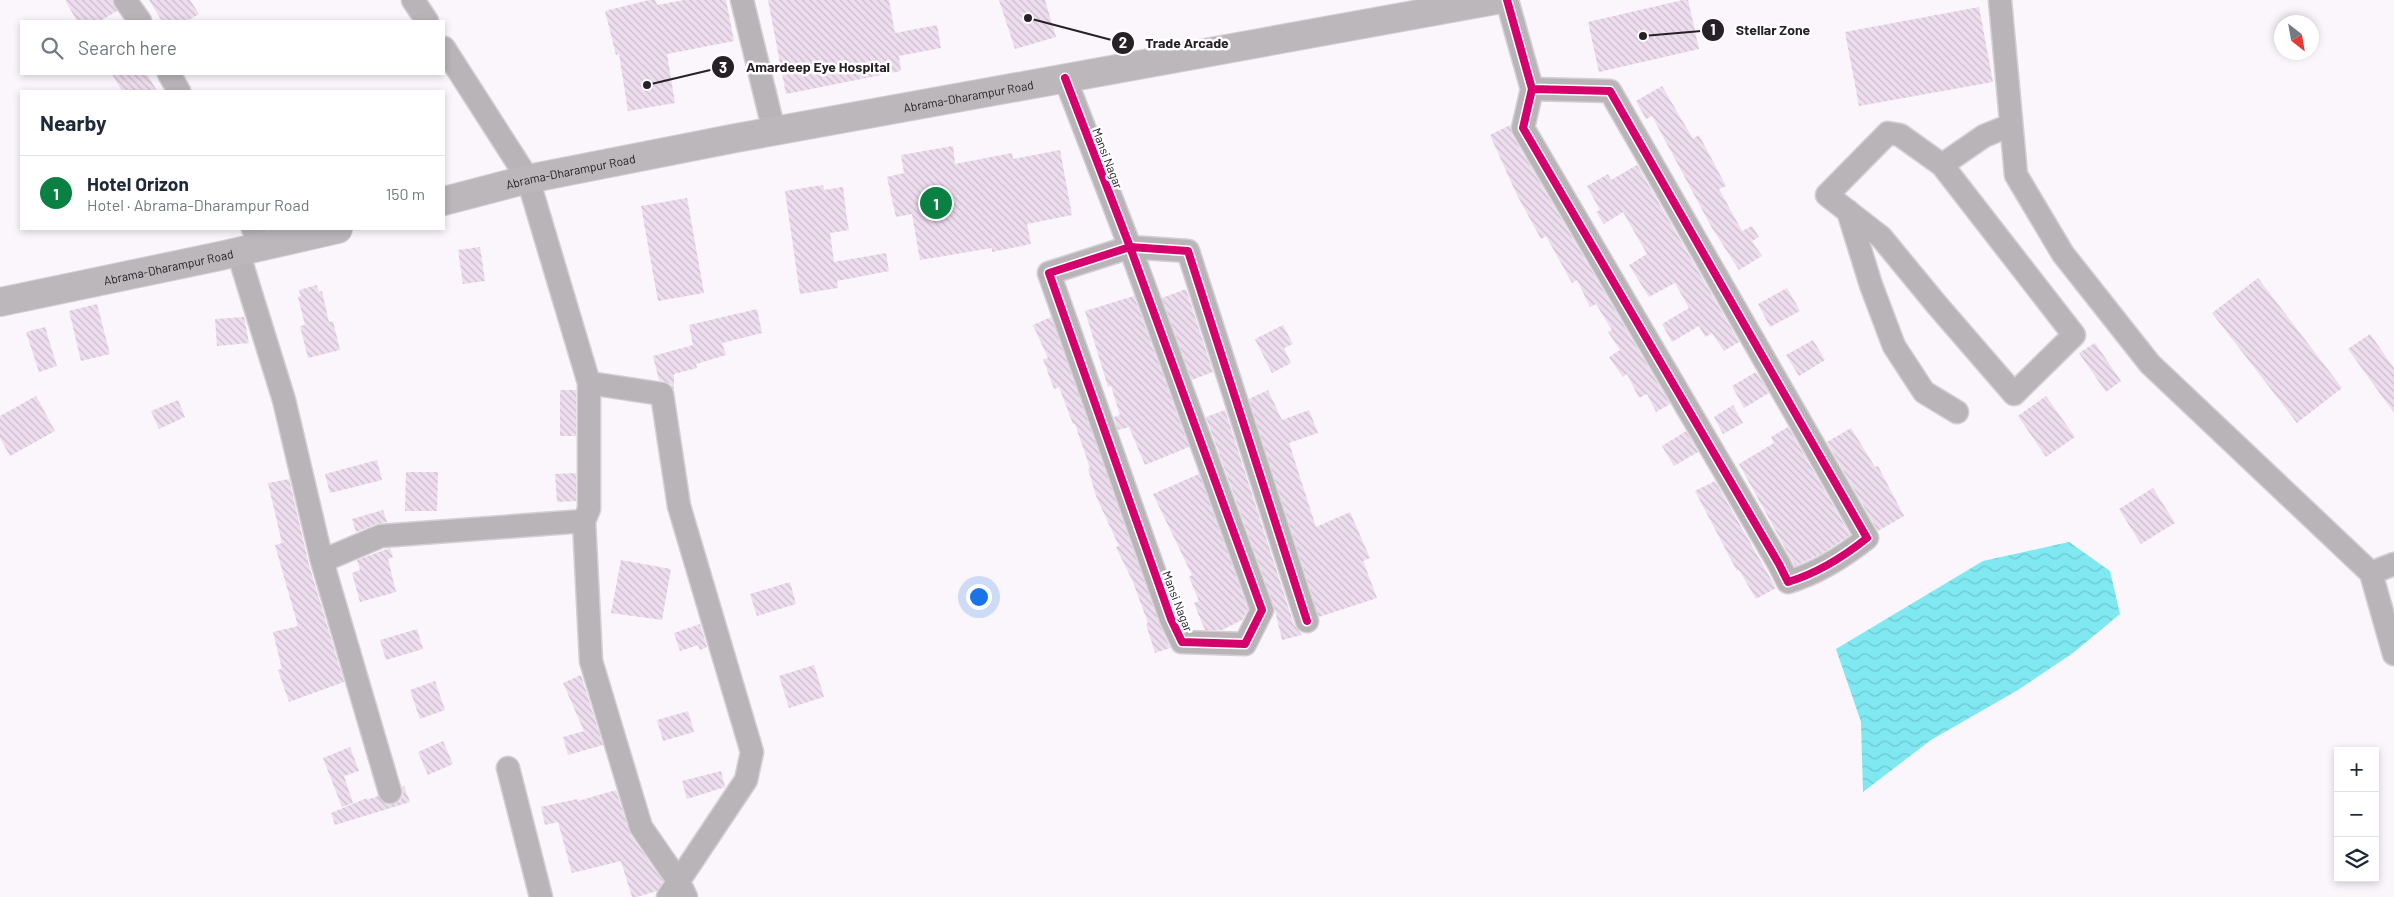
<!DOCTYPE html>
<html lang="en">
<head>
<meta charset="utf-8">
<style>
	:root { --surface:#fff; --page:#f2f2f3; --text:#1f2937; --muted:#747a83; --line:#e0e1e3; --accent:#0b8043 }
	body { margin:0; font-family:Barlow,sans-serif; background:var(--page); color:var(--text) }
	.controls { position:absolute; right:15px; bottom:15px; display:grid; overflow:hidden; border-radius:0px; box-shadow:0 2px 8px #0003 }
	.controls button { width:45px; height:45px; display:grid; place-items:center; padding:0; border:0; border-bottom:1px solid var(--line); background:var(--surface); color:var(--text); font:25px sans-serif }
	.compass { position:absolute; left:2274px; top:15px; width:45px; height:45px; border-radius:50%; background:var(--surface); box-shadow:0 2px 8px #0003; rotate:149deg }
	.you { position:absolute; left:978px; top:596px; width:18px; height:18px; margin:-12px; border:4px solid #fff; border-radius:50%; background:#1a73e8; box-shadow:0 0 0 8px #1a73e833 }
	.badge { display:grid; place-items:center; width:32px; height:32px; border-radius:50%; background:var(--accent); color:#fff; font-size:16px; font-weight:700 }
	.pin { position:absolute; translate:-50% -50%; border:2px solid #fff; box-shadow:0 1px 5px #0006 }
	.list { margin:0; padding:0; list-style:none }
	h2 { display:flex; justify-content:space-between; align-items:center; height:65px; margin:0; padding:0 20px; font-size:21px }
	h2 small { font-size:16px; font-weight:400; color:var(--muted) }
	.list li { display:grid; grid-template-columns:32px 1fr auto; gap:15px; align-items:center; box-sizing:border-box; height:75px; padding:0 20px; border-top:1px solid var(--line) }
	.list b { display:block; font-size:19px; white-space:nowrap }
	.list p { margin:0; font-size:16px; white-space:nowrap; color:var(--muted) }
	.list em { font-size:16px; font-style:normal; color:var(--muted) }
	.icon { flex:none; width:28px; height:28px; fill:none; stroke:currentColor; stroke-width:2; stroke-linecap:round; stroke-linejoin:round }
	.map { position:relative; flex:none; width:2394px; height:897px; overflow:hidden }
	.search { position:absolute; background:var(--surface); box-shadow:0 2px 8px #0003; left:20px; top:20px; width:425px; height:55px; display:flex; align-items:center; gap:12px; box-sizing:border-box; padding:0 18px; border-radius:0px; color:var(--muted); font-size:19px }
	.panel { position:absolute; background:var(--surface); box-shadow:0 2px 8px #0003; left:20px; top:90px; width:425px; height:140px; border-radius:0px }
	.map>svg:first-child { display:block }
	.water { fill:url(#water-waves) }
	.building { fill:url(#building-back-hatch) }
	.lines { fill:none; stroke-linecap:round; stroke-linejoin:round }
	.minor-casing { stroke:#d4cfd5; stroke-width:25 }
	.major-casing { stroke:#d4cfd5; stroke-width:30 }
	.minor { stroke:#b9b4b8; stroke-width:22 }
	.major { stroke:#bbb7bb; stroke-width:28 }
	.cycleway-casing { stroke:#fff; stroke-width:11 }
	.cycleway { stroke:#d6006c; stroke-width:8 }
	.labels { text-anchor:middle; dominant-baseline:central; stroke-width:5; stroke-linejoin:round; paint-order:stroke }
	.street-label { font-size:12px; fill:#272027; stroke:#fff }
	.leader { fill:none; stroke:#272027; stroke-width:2 }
	.callout-dot { fill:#272027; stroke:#fff; stroke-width:2 }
	.mark-label { font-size:15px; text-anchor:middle; font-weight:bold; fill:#fff }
	.callout-label { font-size:14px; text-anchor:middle; font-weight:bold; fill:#272027; stroke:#fff; stroke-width:5; stroke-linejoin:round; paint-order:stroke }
</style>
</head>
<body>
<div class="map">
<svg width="2394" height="897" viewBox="0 0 2394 897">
	<defs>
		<pattern id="water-waves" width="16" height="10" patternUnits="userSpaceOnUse" patternTransform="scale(1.25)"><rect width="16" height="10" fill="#7fe8f1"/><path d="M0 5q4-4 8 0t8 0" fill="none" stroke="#6ec7cf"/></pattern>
		<pattern id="building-back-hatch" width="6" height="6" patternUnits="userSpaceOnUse" patternTransform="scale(1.25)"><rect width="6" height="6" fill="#edddee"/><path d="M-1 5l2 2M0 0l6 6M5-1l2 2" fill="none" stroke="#cbbdcc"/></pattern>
	</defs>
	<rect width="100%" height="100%" fill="#fbf5fc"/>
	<path class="water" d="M2069,542l41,29 10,43 -47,39 -55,37 -87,50 -68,52 -2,-70 -25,-73 147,-88z"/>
	<path class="building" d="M65,0h47l5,11 -17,10h-23z
		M149,0h41l9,14 -12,7h-25z
		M649,0h6l2,5 27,-5h42l8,41 -67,13 8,49 -47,8 -9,-57 -3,1 -11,-44z
		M768,0h121l6,33 42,-8 4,23 -42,8 2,15 -115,23z
		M999,0h46l11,37 -41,12z
		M1683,0h5l11,49 -100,23 -11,-50z
		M1979,7l14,75 -134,24 -14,-74z
		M112,74h35l10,17h-35z
		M1662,86l31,53 6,-4 27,51 -7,3 23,42 10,-5 7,11 -7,4 10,15 -23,14 -27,-42 -60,-112 -6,3 -10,-18z
		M1510,125l2,10 158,269 -14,8 -9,-18 -8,4 -12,-24 -4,3 -14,-20 11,-7 -12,-18 4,-2 -16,-26 -6,3 -13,-27 -5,3 -26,-47 -5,3 -25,-46 -26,-58z
		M953,146l2,18 57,-11 1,6 47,-9 12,65 -45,9 4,20 -39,8v-4l-72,12 -8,-46 -16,3 -9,-40 17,-4 -3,-18z
		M1637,165l102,177 -15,9 -12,-18 -7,4 -6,-11 -27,16 -10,-18 27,-16 -14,-25 -26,14 -20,-32 18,-11 -24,-42 -19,12 -8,-12 4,-2 -13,-24 21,-12 3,6z
		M823,185l1,5 19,-3 3,25 3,18 -19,3 4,29 52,-9 3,18 -52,10 1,7 -38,6 -15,-103z
		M687,198l17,95 -46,8 -17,-95z
		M480,247l5,34 -22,3 -5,-34z
		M2258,278l84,110 -45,35 -85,-110z
		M317,285l1,7 4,-1 7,31 4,-1 7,29 -32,8 -8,-32 5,-1 -7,-28 3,-1 -2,-6z
		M1787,288l13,23 -30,16 -12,-23z
		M1186,289l27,83 -21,8 -30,-82z
		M1134,296l55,151 -44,18 -16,-38 -11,3 -4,-13 6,-2 -9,-29 -3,1 -23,-76z
		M97,304l13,50 -29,7 -12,-50z
		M757,309l5,24 -40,10 4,12 -30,9 1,4 -23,6v16l-3,-6 -12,-4 -6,-24 40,-11 -4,-20z
		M244,317l5,26 -32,3 -2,-27z
		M1051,317l108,306 11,25 -15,5 -9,-29 2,-1 -15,-41 -17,-35 3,-1 -23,-50 -8,-27 2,-1 -15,-44h-2l-14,-37 -5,2 -11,-30 5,-1 -15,-33z
		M1283,325l10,19 -9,4 7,15 -19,10 -17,-34z
		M45,327l12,39 -18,6 -13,-40z
		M2370,334l24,34v45l-46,-64z
		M1813,340l12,20 -26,16 -13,-21z
		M2095,343l26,38 -15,11 -27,-39z
		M1756,372l13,21 -25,15 -12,-22z
		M560,390h16v46h-16z
		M1268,390l14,30 27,-10 9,23 -29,10 27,84 34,-15 20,46 -7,3 14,37 -58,19 -70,-218z
		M36,396l19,35 -45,25 -10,-18v-22z
		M2046,396l29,41 -29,20 -28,-41z
		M178,400l7,17 -26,12 -8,-18z
		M1733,405l10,18 -20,11 -9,-17z
		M1225,410l69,215 8,10 -20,5 -8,-34 -68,-189z
		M1788,427l62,108 -27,18 -28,13 -56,-102 35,-21 -3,-6z
		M1851,428l24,39 3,-1 26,50 -26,15 -51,-89z
		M1686,431l12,21 -24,14 -12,-20z
		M377,460l5,20 -52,13 -5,-19z
		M406,472h32l-1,39h-32z
		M576,473v28l-19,1 -2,-28z
		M1199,474l49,135 -6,11 -20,10h-17l-11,-27 5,-2 -10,-24 3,-2 -39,-81z
		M289,479l20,86 35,117 -55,20 -11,-32 4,-1 -9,-37 25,-6 -23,-81 7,-2 -14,-60z
		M1715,481l61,107 -20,11 -17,-29 -2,1 -42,-80z
		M2153,488l22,35 -34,21 -22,-35z
		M383,510l4,12 -11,2 -20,8 -4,-13z
		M390,548l3,9 -5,2 8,33 -36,10 -8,-29 8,-3 -3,-10z
		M621,560l50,9 -9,51 -51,-7z
		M790,582l6,22 -39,12 -7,-22z
		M700,624l7,23 -7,3 -2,-5 -18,6 -6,-18z
		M417,629l6,20 -37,11 -6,-20z
		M814,665l10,32 -35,11 -10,-32z
		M581,675l22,70 -35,10 -5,-18 21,-6 -21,-48z
		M435,681l10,29 -25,9 -10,-29z
		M688,711l6,21 -31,9 -6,-21z
		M443,741l10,23 -25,11 -10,-23z
		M350,747l9,24 -15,5 9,27 -11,4 -19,-49z
		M721,771l4,16 -38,12 -5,-18z
		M404,786l6,16 -75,23 -4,-12 36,-15v2l11,-4 8,9 8,-1 6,-3 3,-6 -1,-8z
		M616,790l14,44 33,47 -6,10 -20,6h-5l-11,-36 -49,12 -14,-51 -13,3 -4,-18 36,-8 1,2z"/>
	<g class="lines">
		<defs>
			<path id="minor" d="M125,0l15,21
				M413,0l14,21
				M742,0l32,131
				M1507,0l25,89 -9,39 256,436 9,18c30,-9 54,-24 79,-44l-257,-447 -78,-2
				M2000,0l16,175 47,79 87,110 221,209 23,81
				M444,48l84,131 61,204v126l-5,12 7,140 50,166 38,55 7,15
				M169,74l10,17
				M1065,78l65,169 -81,26 122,346 11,23 63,2 17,-34 -132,-363 58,4 119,370
				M1942,165l132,170 -60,59 -77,-89 -56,-68 -54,-42 61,-62 12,2 42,30 42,-29 27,-11
				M1848,211l23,74 23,61 30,46 33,20
				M253,229l10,18
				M238,252l46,148 38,161 68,231
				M589,383l73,11 17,112 73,246 -6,28 -78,117
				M322,561l59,-25 203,-15
				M2371,573l23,-9
				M508,768l33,129"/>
			<g id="major">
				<path id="s1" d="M444,201l84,-22 208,-41 760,-138"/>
				<path id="s2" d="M0,302l220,-46 118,-27"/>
			</g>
		</defs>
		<use href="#minor" class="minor-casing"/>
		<use href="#major" class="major-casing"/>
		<use href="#minor" class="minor"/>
		<use href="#major" class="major"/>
		<defs>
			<path id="cycleway" d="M1507,0l25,89 -9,39 256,436 9,18c30,-9 54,-24 79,-44l-257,-447 -78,-2
				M1065,78l65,169 -81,26 122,346 11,23 63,2 17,-34 -132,-363 58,4 119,370"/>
		</defs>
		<use href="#cycleway" class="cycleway-casing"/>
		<use href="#cycleway" class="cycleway"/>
	</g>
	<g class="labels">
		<g class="street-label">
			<text stroke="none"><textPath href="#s1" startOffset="535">Abrama-Dharampur Road</textPath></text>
			<text transform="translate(1108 158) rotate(69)">Mansi Nagar</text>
			<text stroke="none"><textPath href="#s1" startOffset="130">Abrama-Dharampur Road</textPath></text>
			<text stroke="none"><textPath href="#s2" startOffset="172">Abrama-Dharampur Road</textPath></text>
			<text transform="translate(1178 601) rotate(69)">Mansi Nagar</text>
		</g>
	</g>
	<path class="leader" d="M1643 36L1713 30M1028 18L1123 43M647 85L723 67"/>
	<g class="callout-dot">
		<circle cx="1643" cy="36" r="5"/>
		<circle cx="1028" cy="18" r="5"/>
		<circle cx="647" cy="85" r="5"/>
		<circle cx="1713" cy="30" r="12"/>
		<circle cx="1123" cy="43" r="12"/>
		<circle cx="723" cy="67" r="12"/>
	</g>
	<g class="mark-label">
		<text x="1713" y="35">1</text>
		<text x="1123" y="48">2</text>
		<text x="723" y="73">3</text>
	</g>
	<g class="callout-label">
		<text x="1773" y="35">Stellar Zone</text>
		<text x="1187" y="48">Trade Arcade</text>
		<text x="818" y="72">Amardeep Eye Hospital</text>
	</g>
</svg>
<div class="controls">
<button>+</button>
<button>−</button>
<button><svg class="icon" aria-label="layers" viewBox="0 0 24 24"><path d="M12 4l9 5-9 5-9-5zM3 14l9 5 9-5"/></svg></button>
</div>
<svg class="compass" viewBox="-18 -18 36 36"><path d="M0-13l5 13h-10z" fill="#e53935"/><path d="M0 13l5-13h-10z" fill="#747a83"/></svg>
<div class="you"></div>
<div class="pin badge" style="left:936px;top:203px">1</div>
<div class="search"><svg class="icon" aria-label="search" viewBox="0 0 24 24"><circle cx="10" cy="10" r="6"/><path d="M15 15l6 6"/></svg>Search here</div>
<section class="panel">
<h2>Nearby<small></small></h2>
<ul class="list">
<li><span class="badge">1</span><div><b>Hotel Orizon</b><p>Hotel · Abrama-Dharampur Road</p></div><em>150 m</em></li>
</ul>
</section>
</div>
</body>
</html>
